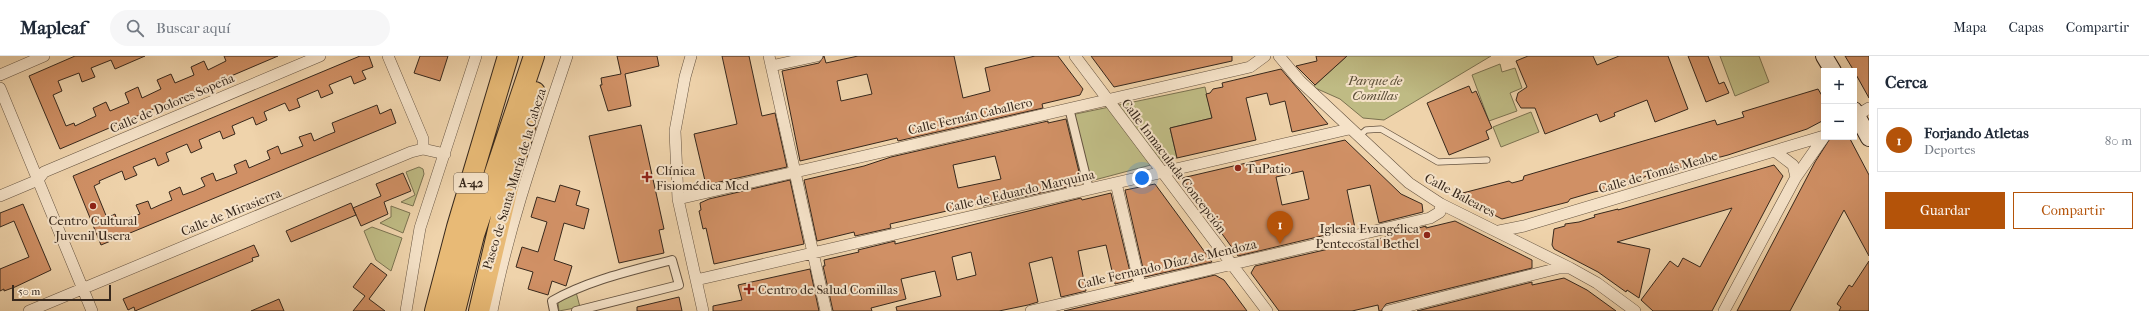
<!DOCTYPE html>
<html lang="es">
<head>
<meta charset="utf-8">
<style>
	:root { --surface:#fff; --page:#f6f6f7; --text:#1f2937; --muted:#747a83; --line:#e0e1e3; --accent:#b45309 }
	body { margin:0; font-family:"IM FELL French Canon",serif; background:var(--page); color:var(--text) }
	.controls { position:absolute; right:12px; top:12px; display:grid; overflow:hidden; border-radius:0px; box-shadow:0 4px 16px #0002 }
	.controls button { width:36px; height:36px; display:grid; place-items:center; padding:0; border:0; border-bottom:1px solid var(--line); background:var(--surface); color:var(--text); font:20px sans-serif }
	.scale { position:absolute; left:12px; bottom:10px; width:99px; box-sizing:border-box; padding-left:4px; border:2px solid #37281c; border-top:0; font-size:11px; line-height:14px; white-space:nowrap; color:#37281c; -webkit-text-stroke:3px #f5e2c8; paint-order:stroke }
	.you { position:absolute; left:1142px; top:122px; width:14px; height:14px; margin:-10px; border:3px solid #fff; border-radius:50%; background:#1a73e8; box-shadow:0 0 0 6px #1a73e833 }
	.badge { display:grid; place-items:center; width:26px; height:26px; border-radius:50%; background:var(--accent); color:#fff; font-size:13px; font-weight:700 }
	.pin { position:absolute; translate:-50% -33px; filter:drop-shadow(0 1px 2px #0008) }
	.pin::after { content:''; position:absolute; top:21px; width:14px; height:12px; background:inherit; clip-path:polygon(0 0,100% 0,50% 100%) }
	.list { margin:0; padding:0; list-style:none }
	h2 { display:flex; justify-content:space-between; align-items:center; height:52px; margin:0; padding:0 16px; font-size:17px }
	h2 small { font-size:13px; font-weight:400; color:var(--muted) }
	.list li { display:grid; grid-template-columns:26px 1fr auto; gap:12px; align-items:center; box-sizing:border-box; height:64px; margin:0 8px 8px; padding:0 8px; border:1px solid var(--line); border-radius:0px }
	.list b { display:block; font-size:15px; white-space:nowrap }
	.list p { margin:0; font-size:13px; white-space:nowrap; color:var(--muted) }
	.list em { font-size:13px; font-style:normal; color:var(--muted) }
	.actions { display:flex; gap:8px; padding:12px 16px }
	.actions a { flex:1; padding:9px 0; border:1px solid var(--accent); border-radius:0px; text-align:center; font-size:14px; color:var(--accent) }
	.actions .main { background:var(--accent); color:#fff }
	.icon { flex:none; width:22px; height:22px; fill:none; stroke:currentColor; stroke-width:2; stroke-linecap:round; stroke-linejoin:round }
	.map { position:relative; flex:none; width:1869px; height:255px; overflow:hidden }
	header { display:flex; align-items:center; gap:24px; box-sizing:border-box; height:56px; padding:0 20px; background:var(--surface); border-bottom:1px solid var(--line) }
	header strong { font-size:19px }
	nav { display:flex; gap:22px; margin-inline-start:auto; font-size:14px }
	.search { width:280px; height:36px; background:var(--page); display:flex; align-items:center; gap:10px; box-sizing:border-box; padding:0 14px; border-radius:22px; color:var(--muted); font-size:15px }
	main { display:flex }
	aside { flex:1; background:var(--surface) }
	.map>svg:first-child { display:block }
	.green { fill:#bfbb84; stroke:#7b7250 }
	.building { fill:#d09065; stroke:#37281c; fill-rule:evenodd }
	.lines { fill:none; stroke-linecap:round; stroke-linejoin:round }
	.service-casing { stroke:#655340; stroke-width:7 }
	.pedestrian-casing { stroke:#655340; stroke-width:10 }
	.minor-casing { stroke:#655340; stroke-width:12 }
	.secondary-casing { stroke:#37281c; stroke-width:18 }
	.motorway-casing { stroke:#37281c; stroke-width:22 }
	.service { stroke:#f5e2c8; stroke-width:5.5 }
	.pedestrian { stroke:#f5e2c8; stroke-width:8 }
	.minor { stroke:#f5e2c8; stroke-width:11 }
	.secondary { stroke:#f5e2c8; stroke-width:16 }
	.motorway { stroke:#e8ba76; stroke-width:20 }
	.poi-dot { fill:#8f2418; stroke:#f5e2c8; stroke-width:1.5 }
	.labels { text-anchor:middle; dominant-baseline:central; stroke-width:4; stroke-linejoin:round; paint-order:stroke }
	.shield { fill:#f5e2c8; stroke:#706050; stroke-width:1 }
	.shield-label { font-size:12px; font-weight:bold; fill:#37281c }
	.park-label { font-size:13px; font-style:italic; fill:#594d36; stroke:#f5e2c8 }
	.street-label { font-size:13px; fill:#37281c; stroke:#f5e2c8 }
	.poi-label { font-size:13px; fill:#37281c; stroke:#f5e2c8; text-anchor:start }
</style>
</head>
<body>
<header>
<strong>Mapleaf</strong>
<div class="search"><svg class="icon" aria-label="search" viewBox="0 0 24 24"><circle cx="10" cy="10" r="6"/><path d="M15 15l6 6"/></svg>Buscar aquí</div>
<nav><a>Mapa</a><a>Capas</a><a>Compartir</a></nav>
</header>
<main>
<div class="map">
<svg width="1869" height="255" viewBox="0 0 1869 255">
	<rect width="100%" height="100%" fill="#efd3ab"/>
	<filter id="stains"><feTurbulence type="fractalNoise" baseFrequency=".005" numOctaves="4"/><feColorMatrix values="0 0 0 0 .2 0 0 0 0 .09 0 0 0 0 .02 0 0 0 .5 -.17"/></filter>
	<radialGradient id="worn" r=".72"><stop offset=".6" stop-color="#630" stop-opacity="0"/><stop offset="1" stop-color="#630" stop-opacity=".3"/></radialGradient>
	<path class="green" d="M1347,0h144l-107,64 -21,-2 -23,-19 -27,-12z
		M1720,0h39l10,26 -34,14z
		M1500,8l2,8 13,-4 7,20 -12,5 7,18 -28,10 -17,-46z
		M1205,31l7,31 -42,10 7,30 -90,24 -6,-2 -14,-61 4,-4z
		M1531,56l8,20 -38,15 -8,-20z
		M419,111l4,2 1,5 -11,32 -12,-4 14,-7 -9,-23z
		M391,150l19,7 -7,20 -23,-10 11,-6z
		M372,171l30,11 -11,33 -15,-11 -12,-29z
		M576,236l4,15 -21,4 -1,-8z"/>
	<path class="building" d="M75,0h70l-30,13 -4,-9 -20,8 4,9 -13,5 -3,-9 -21,8 4,10 -9,4 13,31 8,-3 1,3 21,-10 -3,-8 13,-6 4,9 19,-8 -4,-10 13,-6 4,11 19,-9 -4,-9 14,-6 4,9 19,-8 -3,-8 13,-6 4,9 18,-9 -2,-5h54l-218,93 -31,-73z
		M360,0h9l4,11 -11,4 4,8 -12,5 -3,-8 -22,9 4,8 -12,5 -3,-8 -21,9 3,8 -11,4 -4,-8 -21,9 3,8 -11,5 -3,-8 -21,9 3,8 -12,5 -3,-8 -21,9 3,8 -11,5 -4,-9 -21,9 3,8 -11,5 -3,-8 -22,9 4,8 -12,5 -3,-9 -23,10 1,2 -6,3 13,32 8,-4 3,9 11,-5 11,-4 -4,-9 12,-4 3,8 11,-5 10,-4 -3,-8 11,-5 3,8 11,-4 11,-5 -4,-8 12,-5 3,8 11,-4 10,-4 -3,-8 12,-5 3,8 21,-9 -3,-8 11,-5 3,8 22,-8 -4,-9 12,-4 3,8 11,-5 10,-4 -3,-9 45,-18 3,9 11,-5 5,14 -295,122 -28,-69z
		M420,0h28l-8,25 -26,-8z
		M617,0h40l2,10 -34,8 6,32 -23,5 -8,-26h2l-1,-7 20,-4z
		M722,0h27l13,60 13,-3 12,54 -81,18 -12,-51 43,-10z
		M824,0l2,7 32,-7h96l9,42 27,-7 -5,-23 50,-12h23l25,33 -3,6 -38,9 1,4 -145,33 -1,-3 -97,23 -18,-90 37,-8zM867,18l5,20 -31,7 -4,-20z
		M1091,0h141v5l-118,26z
		M1316,0h31l-32,29 -19,-19 21,-5z
		M1528,0h65l4,9 22,-9h49l20,53 -33,13 -8,-22 -33,13 1,3 -15,6 -3,-8 -52,20 -10,-26h-14l-5,-8 2,-7 9,-6 -11,-26z
		M1688,0h20l11,28 5,-2 5,11 -23,9z
		M1845,0h24v42l-15,-27z
		M1281,13l47,55 -36,8 -7,-31 -15,4 -3,-12 -21,5 10,42 -79,18 -7,-30 42,-10 -6,-24 4,-1 3,-4 10,-2 -1,-4z
		M1469,30l3,7 4,-2 16,37 -6,3 3,8 -40,16 -22,-52z
		M1818,33l6,10v21l-17,9 -79,26 -84,22 -2,3 -23,7 -25,5 -24,7 -2,3 -66,17 -47,-24 54,-14 3,2 11,-3 1,-4 191,-56 2,5 27,-8 -2,-5z
		M1066,63l15,61 -7,2 2,3 -93,21 -1,-3 -66,15 -26,6 1,4 -36,8 -1,-4 -37,9 -13,-61 60,-14 27,-9 157,-36v2zM995,100l6,23 -43,9 -5,-23z
		M641,69l23,104 -5,1 5,23 -45,10 -30,-127z
		M1831,81h18l20,38v81l-25,-46 -54,101h-53l78,-149z
		M1345,84l56,54 21,10 1,8 -44,11 -9,-38 -23,5 8,38 -117,28 -56,-78zM1303,115l6,28 -27,6 -6,-28z
		M1774,109l9,11 -71,135h-59l-12,-11 29,-39 8,6 5,-9 17,9 32,-59 -115,34 33,7 -11,49 -12,-8 -1,2 -28,-20 -44,-23 -2,-4 2,-16 11,-3v-2l14,-2 16,-5 -1,-2 24,-6v1z
		M403,117l8,18 -27,11 4,12 -27,12 -8,-18 28,-12 -5,-12z
		M790,124l14,64 -90,20 -8,-36 -3,1 -4,-18 2,-1 -1,-7 9,-4z
		M1155,128l39,53 18,25 -67,15 -20,-87z
		M560,129l20,6 -4,14 13,4 -5,20 -20,-6 -10,37 18,6 -6,20 -14,-5 -4,14 -20,-6 5,-17 -17,-5 6,-20 16,5 9,-30 -16,-5 6,-20 18,5z
		M1111,137l21,87 -17,4 -9,-39 -28,6 8,40 -25,6 -9,-40 -23,6 9,39 -10,3 -29,6h-102l-1,-4 45,-11 -6,-25 -34,8 5,20 -35,9 1,3h-39l-10,-45h2l-1,-6 35,-8 -1,-2 37,-9v3l186,-46 1,2zM971,196l5,23 -19,5 -5,-23z
		M351,147l5,12 -65,27 -5,-11z
		M23,148l28,66 -36,17 -11,4v-2l-4,2v-22l29,-12 -15,-36 -14,6v-14z
		M1455,165l77,39v8l-146,36 -5,7h-2l-1,-6 -26,6h-73l-28,-38 4,-7 104,-24 1,2 66,-18v2z
		M254,189l5,11 -7,2 1,3 -118,50 -1,-4 -6,3 -5,-11z
		M1869,205v50h-30l2,-4 -4,-3 12,-19 3,2z
		M371,207l16,12 -18,24 16,12h-32l12,-15 -12,-9z
		M810,213l9,42h-106v-5l29,-6 -4,-15z
		M1215,219l9,5 23,31h-183z
		M1564,222l23,12 29,21h-199l115,-29v3z
		M679,241l3,14h-45v-4z
		M279,243l5,12h-33z"/>
	<g class="lines">
		<defs>
			<path id="service" d="M1358,81l8,-7 15,-1 57,33 49,-2"/>
			<path id="pedestrian" d="M1069,52l20,81
				M554,255l-2,-10c37,-21 79,-30 120,-41l7,25 -103,26"/>
			<path id="minor" d="M388,0l35,83v10
				M691,0l-6,21 -10,54 3,68 25,112
				M769,0l57,255
				M1075,0l192,255
				M1279,0l21,25 109,102 32,21 129,64 27,15 38,28
				M771,10l46,-10
				M0,19l44,-19
				M0,32l92,223
				M1854,61l15,-9
				M1796,121l28,-40
				M1116,127l24,102
				M0,140l38,-16 6,-8 276,-116
				M678,143l572,-132 15,-11
				M1499,175l25,-5 300,-90
				M696,224l653,-151
				M29,255l382,-159 12,-3 22,5
				M406,255l14,-83 56,-172
				M492,255c17,-87 47,-171 75,-255
				M1031,255l399,-93 10,-6 1,-8
				M1388,255l171,-43h11
				M1724,255l72,-134 -3,-12 -17,-13"/>
			<path id="secondary" d="M1824,0l9,15
				M1854,54l15,28"/>
			<path id="motorway" d="M435,255l22,-84 51,-171
				M455,255l19,-76 60,-179
				M479,255l30,-128 26,-91"/>
		</defs>
		<use href="#service" class="service-casing"/>
		<use href="#pedestrian" class="pedestrian-casing"/>
		<use href="#minor" class="minor-casing"/>
		<use href="#secondary" class="secondary-casing"/>
		<use href="#motorway" class="motorway-casing"/>
		<use href="#service" class="service"/>
		<use href="#pedestrian" class="pedestrian"/>
		<use href="#minor" class="minor"/>
		<use href="#secondary" class="secondary"/>
		<use href="#motorway" class="motorway"/>
	</g>
	<g class="poi-dot">
		<circle cx="1238" cy="112" r="4"/>
		<path d="M645 115h4v4h4v4h-4v4h-4v-4h-4v-4h4z"/>
		<circle cx="93" cy="150" r="4"/>
		<circle cx="1427" cy="179" r="4"/>
		<path d="M747 227h4v4h4v4h-4v4h-4v-4h-4v-4h4z"/>
	</g>
	<g class="labels">
		<rect class="shield" x="454" y="117" width="34" height="20" rx="3"/>
		<g class="shield-label">
			<text x="471" y="127">A-42</text>
		</g>
		<g class="park-label">
			<text x="1375" y="24">Parque de<tspan x="1375" dy="15">Comillas</tspan></text>
		</g>
		<g class="street-label">
			<text transform="translate(172 47) rotate(-23)">Calle de Dolores Sopeña</text>
			<text transform="translate(970 60) rotate(-13)">Calle Fernán Caballero</text>
			<text transform="translate(1174 110) rotate(53)">Calle Inmaculada Concepción</text>
			<text transform="translate(1658 116) rotate(-16)">Calle de Tomás Meabe</text>
			<text transform="translate(514 123) rotate(-73)">Paseo de Santa María de la Cabeza</text>
			<text transform="translate(1020 135) rotate(-13)">Calle de Eduardo Marquina</text>
			<text transform="translate(1460 139) rotate(28)">Calle Baleares</text>
			<text transform="translate(231 156) rotate(-22)">Calle de Mirasierra</text>
			<text transform="translate(1167 208) rotate(-13)">Calle Fernando Díaz de Mendoza</text>
		</g>
		<g class="poi-label">
			<text x="1246" y="112">TuPatio</text>
			<text x="656" y="114">Clínica<tspan x="656" dy="15">Fisiomédica Mcd</tspan></text>
			<text x="93" y="164" text-anchor="middle">Centro Cultural<tspan x="93" dy="15">Juvenil Usera</tspan></text>
			<text x="1419" y="172" text-anchor="end">Iglesia Evangélica<tspan x="1419" dy="15">Pentecostal Bethel</tspan></text>
			<text x="758" y="233">Centro de Salud Comillas</text>
		</g>
	</g>
	<rect width="100%" height="100%" filter="url(#stains)"/>
	<rect width="100%" height="100%" fill="url(#worn)"/>
</svg>
<div class="controls">
<button>+</button>
<button>−</button>
</div>
<div class="scale">50 m</div>
<div class="you"></div>
<div class="pin badge" style="left:1280px;top:188px">1</div>
</div>
<aside>
<h2>Cerca<small></small></h2>
<ul class="list">
<li><span class="badge">1</span><div><b>Forjando Atletas</b><p>Deportes</p></div><em>80 m</em></li>
</ul>
<div class="actions"><a class="main">Guardar</a><a>Compartir</a></div>
</aside>
</main>
</body>
</html>
